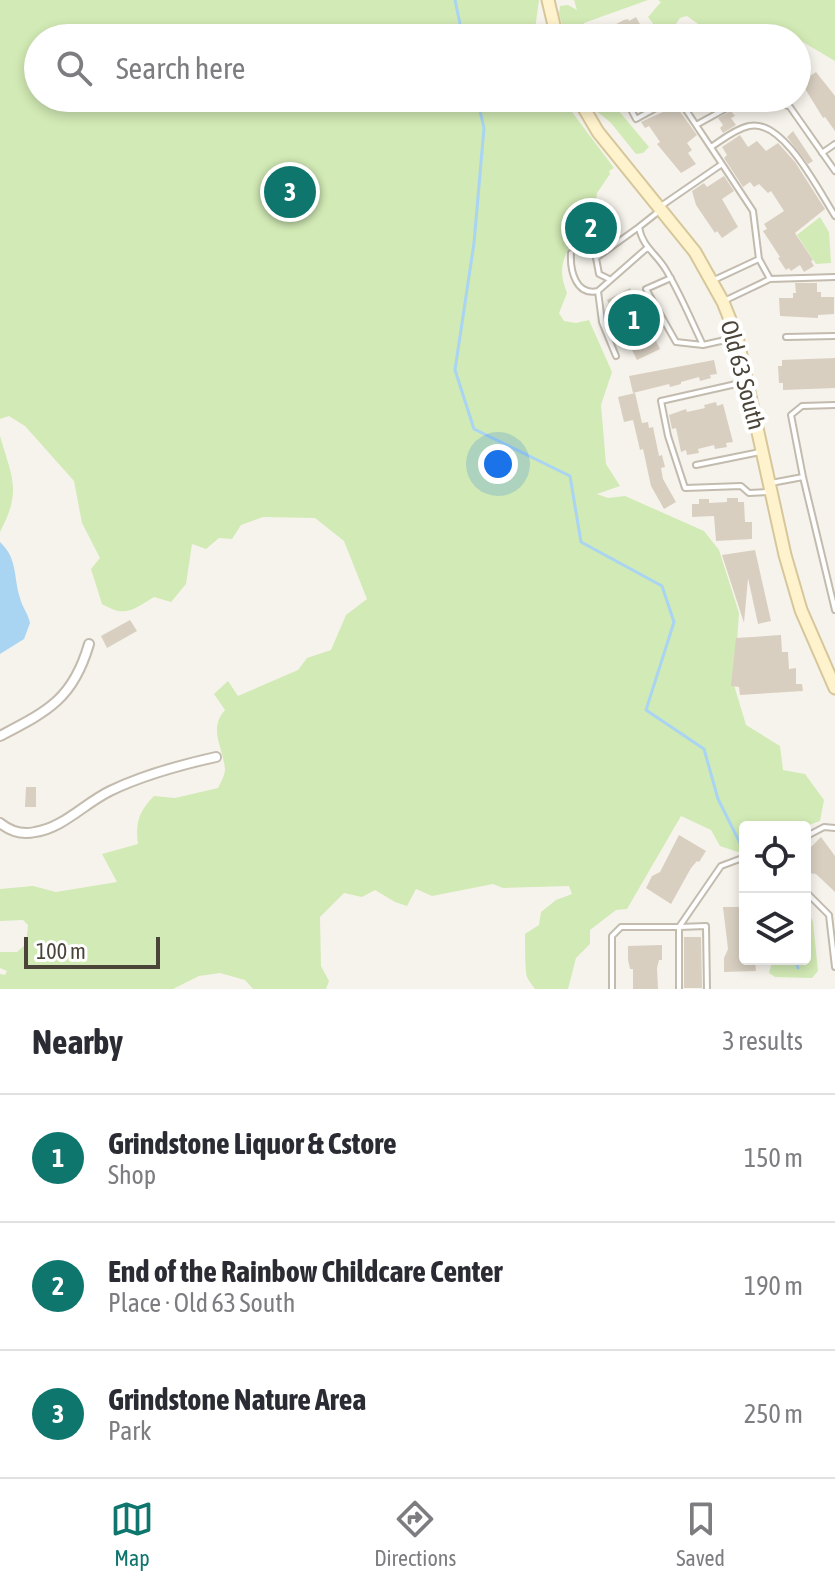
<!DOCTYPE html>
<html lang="en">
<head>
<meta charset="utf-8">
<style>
	:root { --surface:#fff; --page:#f7f7f7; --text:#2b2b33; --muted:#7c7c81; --line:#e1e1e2; --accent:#0f766e }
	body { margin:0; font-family:"Asap Condensed",sans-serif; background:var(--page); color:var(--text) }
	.controls { position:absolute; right:24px; bottom:24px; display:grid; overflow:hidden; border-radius:8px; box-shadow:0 4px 12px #0003 }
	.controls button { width:72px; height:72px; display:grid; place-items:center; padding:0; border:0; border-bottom:2px solid var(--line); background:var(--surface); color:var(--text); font:40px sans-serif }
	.scale { position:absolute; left:24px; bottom:20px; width:136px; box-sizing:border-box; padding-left:8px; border:4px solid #4b4439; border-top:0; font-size:22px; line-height:28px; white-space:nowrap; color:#4b4439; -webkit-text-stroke:6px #fff; paint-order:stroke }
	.you { position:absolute; left:498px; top:464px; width:28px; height:28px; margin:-20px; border:6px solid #fff; border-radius:50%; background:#1a73e8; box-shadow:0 0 0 12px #1a73e833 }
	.badge { display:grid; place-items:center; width:52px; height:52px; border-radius:50%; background:var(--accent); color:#fff; font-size:26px; font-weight:700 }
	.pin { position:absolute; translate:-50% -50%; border:4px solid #fff; box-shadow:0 2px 8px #0006 }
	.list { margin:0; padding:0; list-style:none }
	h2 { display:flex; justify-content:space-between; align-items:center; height:104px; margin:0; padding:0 32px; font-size:34px }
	h2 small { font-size:26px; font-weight:400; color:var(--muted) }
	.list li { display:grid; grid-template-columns:52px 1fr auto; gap:24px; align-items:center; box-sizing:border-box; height:128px; padding:0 32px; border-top:2px solid var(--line) }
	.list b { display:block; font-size:30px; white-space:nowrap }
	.list p { margin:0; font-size:26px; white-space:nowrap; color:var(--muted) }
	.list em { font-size:26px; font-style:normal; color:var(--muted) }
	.icon { flex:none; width:44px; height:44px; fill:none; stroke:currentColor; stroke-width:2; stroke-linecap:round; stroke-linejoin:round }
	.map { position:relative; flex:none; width:835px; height:989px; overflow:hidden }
	.search { position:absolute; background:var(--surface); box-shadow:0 4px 12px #0003; left:24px; right:24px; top:24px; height:88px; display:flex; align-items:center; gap:20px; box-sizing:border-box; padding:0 28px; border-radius:44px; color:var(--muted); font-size:30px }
	.sheet { height:488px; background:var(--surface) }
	nav { display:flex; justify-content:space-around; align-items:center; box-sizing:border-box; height:112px; border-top:2px solid var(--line); background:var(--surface); font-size:22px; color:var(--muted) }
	nav a { display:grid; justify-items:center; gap:4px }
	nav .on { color:var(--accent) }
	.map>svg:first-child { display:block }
	.green { fill:#d2eab5 }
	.water { fill:#a9d4f2 }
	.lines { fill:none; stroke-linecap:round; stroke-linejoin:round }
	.stream { stroke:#a9d4f2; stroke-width:3 }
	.building { fill:#d8cfc1 }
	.lane-casing { stroke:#c2bbae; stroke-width:8 }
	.street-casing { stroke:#c2bbae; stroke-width:12 }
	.secondary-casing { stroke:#d6c79b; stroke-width:15 }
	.lane { stroke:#fff; stroke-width:4 }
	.street { stroke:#fff; stroke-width:8 }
	.secondary { stroke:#fff3cd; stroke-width:11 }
	.labels { text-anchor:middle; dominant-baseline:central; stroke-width:8; stroke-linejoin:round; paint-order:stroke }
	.street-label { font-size:24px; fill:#4b4439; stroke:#fff }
</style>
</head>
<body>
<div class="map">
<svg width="835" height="989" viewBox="0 0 835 989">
	<rect width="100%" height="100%" fill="#f6f3ec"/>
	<path class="green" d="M0,0h539l-4,29 3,9h-500v60h520l14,14 42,56 -5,3 1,3 -13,19 -2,17 -30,27 6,7c-10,18 -12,29 -4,49l-8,20 5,8 12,2 13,-3 23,52 -11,33 5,59 14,22 -23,8 11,4 17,-2 79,35 15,19 20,63 -5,72 12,40 34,21 3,24 22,4 19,26 -4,21 -17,6h-58v22l-7,3 -18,-6 -9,-16 -30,-14 -54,93 -11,1 -26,20v14l-14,14 -8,31h-33c-3,-4 -6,-8 -8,-12 -2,-6 -2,-37 -2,-43l14,-9 2,-13 15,-12 16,-6 -3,-8 -66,2 -10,-4 -61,12 -16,-7 -9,17 -12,-4 -20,-12 -13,7 -18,-4 -24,24 1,49 8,15 -3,8h-73l-8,-9 -25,-7 -21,3 -26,13h-173v-15l5,1 2,-4 -7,-3v-16h17l9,-8 2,-19 -5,-5 -23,1v-32l33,-3 23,6 61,-10 -15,-28 36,-10c-3,-21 1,-33 16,-48l21,2 43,-10c3,-6 7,-13 7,-19 -2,-22 -17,-40 0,-59l-11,-16 14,-13 10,15 60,-26 9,-12 24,-8 15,-35 21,-16 -23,-58 -29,-23 -52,-1 -22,8 -9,14 -13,-1 -13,11 -14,-5 -6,40 -15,18 -17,-5c-22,13 -28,21 -52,7l-11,-35 9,-11 -18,-35 -8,-42 -49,-55 -16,-10 -9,3z
		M574,0h74l-64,23 -6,15h-12l-7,-24 1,-8 8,-1 9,5z
		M658,0h177v61l-44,-26 -33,-7 -20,3 -40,-7 -11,-8 -7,2 -10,14 -16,-7 -6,-8 13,-15z
		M588,98h20l41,49 -6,6 -7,1 -25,-31 -18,-15z
		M820,217l9,15 2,31 -15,1 -19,-29z
		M0,436c12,42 22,54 0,96z
		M805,904l8,18 5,49 -6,7 -37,-1 -6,-4 4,-14h32z"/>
	<path class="water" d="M0,542c18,17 13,34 20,56 2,9 8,15 10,25l-6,16 -24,15z"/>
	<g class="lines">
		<path class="stream" d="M455,0l8,38
			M477,98l7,30 -10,115 -19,127 19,59 96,47 11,66 81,44 12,36 -28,88 58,39 14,50 23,46
			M795,959l3,9"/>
	</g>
	<path class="building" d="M636,17l10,18 -6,3h-51l35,-18 4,-1 1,2z
		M816,72l19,24v35l-10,-14 -2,1 -22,-36z
		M676,106l21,29 -10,8 5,7 -4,3 8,11 -15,9 -24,-29 3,-2 -11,-16 -4,2 -4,-6z
		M731,111l4,5 -4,2 5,7 -13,8 -3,-5 3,-3 -5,-7z
		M793,131l20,30 -5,3 -21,-27z
		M740,135l8,12 9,-6 9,10 12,-8 17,19 30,47 -30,24 18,27 -2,1 3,5 -10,6 -4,-7 -9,6 -2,-3 -3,2 -8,-12 2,-1 -17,-26 4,-2 -3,-5 20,-13 -13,-20 -3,2 -9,-9 -5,3 -4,-5 -7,5 -19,-29 3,-3 -5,-8z
		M724,176l10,15 -12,8 16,28 -16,11 -5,-7 -2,2 -19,-28 -4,-14 12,-8 3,4z
		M597,210l12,15 -19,18 -1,-2 -10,8 -12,-14z
		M795,283h22v9h4v5h13v17l-16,1v3l-38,-2 -1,-18h14v-5h3z
		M630,288l30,61 -23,11 -30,-60z
		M835,358v30l-52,2v-7h-4l-1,-17h4v-6z
		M714,360l3,14 -7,1 1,3 -11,3 -1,-4 -18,5v2l-11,3 -1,-3 -36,9 -4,-17z
		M635,393l7,30 6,-1 1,6 4,-1 6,29 3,-1 3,12 -4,1 2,11 13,23 -12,7 -13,-23 -8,-37 -3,1 -7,-30 -9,2 -6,-25z
		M716,402l1,4 6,-2 10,38 -7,1 1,4 -12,2 -1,-4 -16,4 1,4 -12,2 -1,-5 -5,2 -5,-24 -4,1 -3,-14 17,-6 1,3 18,-4 -1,-3z
		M727,498h11v4h6l1,20h7v17l-36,2 -2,-25 -22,1v-13h7v-5h10v4l18,-1z
		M755,550l16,71 -13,3 -10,-46 -4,45 -22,-68z
		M130,620l7,11 -30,17 -6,-12z
		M781,635l1,17h6l1,17 7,-1v16h6l1,7 -63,4 -1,-8 -8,-1 5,-48z
		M26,787h10v20h-11z
		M679,835l27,16 -7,11 -2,-1 -6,7 -20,36 -25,-16 6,-12 8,-4z
		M821,837l14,19v36l-19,-18 -7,-1 -4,-4v-16z
		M723,907h22v52h10l1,12 -32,1v-14l4,-9z
		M684,937h17l1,51h-18z
		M662,945v15h-3l-2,8 1,21h-25v-20h-3l-2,-9v-14z"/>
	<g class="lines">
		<defs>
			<path id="lane" d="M625,98l11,21 38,-21
				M755,98l25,4 10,5 45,64
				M696,125l49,-27
				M711,147c11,-7 24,-18 38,-21 34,-8 70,65 86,90
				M822,153l13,-9
				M722,164l31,47 6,48 11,20
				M661,206l61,-42 -44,-66
				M658,212l-19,15c3,20 18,27 27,43 14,23 25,50 37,75l31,-7
				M571,253c-1,18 5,43 27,38l49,-43
				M671,278l-25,11 30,53 27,3
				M609,279l-10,-5 -3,-16 43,-31
				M714,280l45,-21
				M598,291l4,31 14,34
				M726,300l44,-21 65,-2
				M786,337l49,-1
				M745,382l-84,19 7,35 17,52 56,-2 8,7 20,-1
				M696,465l64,-13
				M803,477l-12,-62 11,-9 33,-1
				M771,483l32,-6 32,133
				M805,837l19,-10 11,1
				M805,891l24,24 6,52
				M612,989v-53l9,-9h58l42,-61 24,-9
				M679,989v-62l27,-1 1,63"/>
			<path id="street" d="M0,736c48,-25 73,-37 89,-92
				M0,823c10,8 22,12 35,9 28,-4 50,-29 75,-41 33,-16 70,-26 106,-34"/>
			<path id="secondary" d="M548,0l9,38
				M578,98l20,34 97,120 28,50 14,35 48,218 16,55 34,78"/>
		</defs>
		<use href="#lane" class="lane-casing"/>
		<use href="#street" class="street-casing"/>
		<use href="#secondary" class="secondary-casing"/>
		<use href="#lane" class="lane"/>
		<use href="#street" class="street"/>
		<use href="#secondary" class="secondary"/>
	</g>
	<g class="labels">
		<g class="street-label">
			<text transform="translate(743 375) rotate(75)">Old 63 South</text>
		</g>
	</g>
</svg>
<div class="controls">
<button><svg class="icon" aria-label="locate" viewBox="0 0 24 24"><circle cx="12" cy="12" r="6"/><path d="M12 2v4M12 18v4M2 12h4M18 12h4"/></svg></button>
<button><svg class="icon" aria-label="layers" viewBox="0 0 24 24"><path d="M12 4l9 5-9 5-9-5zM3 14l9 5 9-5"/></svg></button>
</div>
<div class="scale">100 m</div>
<div class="you"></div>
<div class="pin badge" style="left:634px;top:320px">1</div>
<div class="pin badge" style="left:591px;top:228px">2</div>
<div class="pin badge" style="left:290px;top:192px">3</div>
<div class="search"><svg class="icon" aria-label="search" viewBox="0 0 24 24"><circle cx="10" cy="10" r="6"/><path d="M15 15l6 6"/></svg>Search here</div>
</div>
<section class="sheet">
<h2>Nearby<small>3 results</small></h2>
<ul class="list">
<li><span class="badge">1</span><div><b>Grindstone Liquor &amp; Cstore</b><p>Shop</p></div><em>150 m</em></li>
<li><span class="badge">2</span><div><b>End of the Rainbow Childcare Center</b><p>Place · Old 63 South</p></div><em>190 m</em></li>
<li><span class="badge">3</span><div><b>Grindstone Nature Area</b><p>Park</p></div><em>250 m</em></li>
</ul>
</section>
<nav>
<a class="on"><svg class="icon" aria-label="map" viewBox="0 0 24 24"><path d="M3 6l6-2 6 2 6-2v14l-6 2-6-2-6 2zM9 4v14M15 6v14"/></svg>Map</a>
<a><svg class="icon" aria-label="directions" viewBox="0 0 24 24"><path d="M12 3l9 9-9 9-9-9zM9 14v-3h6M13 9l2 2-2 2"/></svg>Directions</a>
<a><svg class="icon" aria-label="saved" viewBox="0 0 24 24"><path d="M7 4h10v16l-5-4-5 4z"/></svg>Saved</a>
</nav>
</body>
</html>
